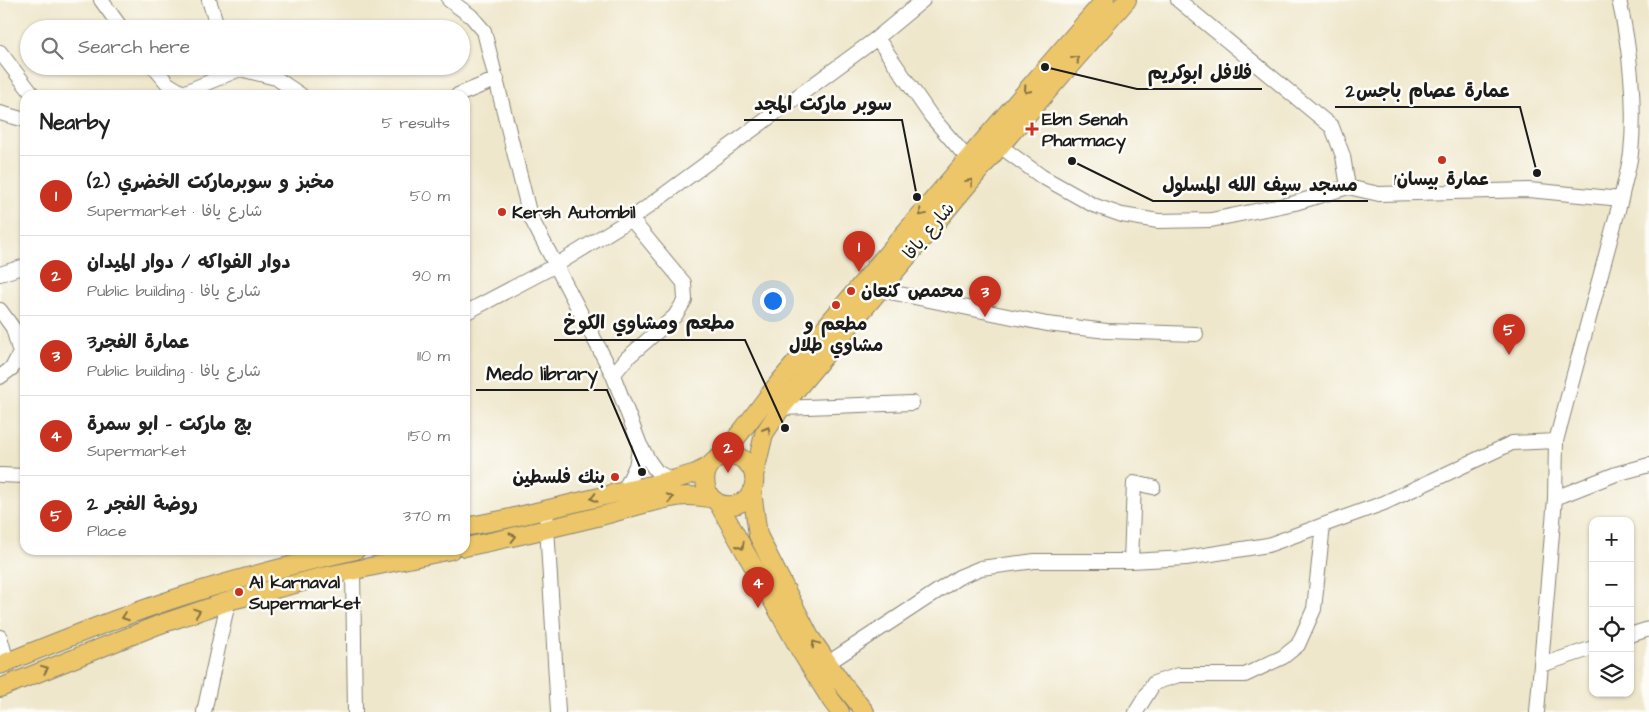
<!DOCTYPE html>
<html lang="en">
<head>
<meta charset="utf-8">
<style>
	:root { --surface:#fff; --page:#f2f2f2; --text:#222; --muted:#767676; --line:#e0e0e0; --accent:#c8321e }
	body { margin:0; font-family:"Architects Daughter","Playpen Sans Arabic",sans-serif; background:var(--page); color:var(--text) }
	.controls { position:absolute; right:15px; bottom:15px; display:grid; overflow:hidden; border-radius:10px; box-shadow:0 1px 4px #0004 }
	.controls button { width:45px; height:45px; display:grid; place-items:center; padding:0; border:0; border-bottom:1px solid var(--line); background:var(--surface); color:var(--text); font:25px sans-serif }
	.you { position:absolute; left:772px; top:300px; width:18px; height:18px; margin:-12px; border:4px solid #fff; border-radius:50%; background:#1a73e8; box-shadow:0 0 0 8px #1a73e833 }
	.badge { display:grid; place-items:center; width:32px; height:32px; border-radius:50%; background:var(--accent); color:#fff; font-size:16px; font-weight:700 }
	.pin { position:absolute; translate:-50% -41px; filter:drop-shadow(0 1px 2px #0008) }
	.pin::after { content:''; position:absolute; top:26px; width:18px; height:15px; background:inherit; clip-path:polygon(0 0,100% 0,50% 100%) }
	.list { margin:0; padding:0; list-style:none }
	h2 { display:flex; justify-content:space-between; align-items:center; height:65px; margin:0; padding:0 20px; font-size:21px }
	h2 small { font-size:16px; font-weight:400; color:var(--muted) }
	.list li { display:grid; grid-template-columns:32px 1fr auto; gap:15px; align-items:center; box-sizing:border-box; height:80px; padding:0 20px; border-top:1px solid var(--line) }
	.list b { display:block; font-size:19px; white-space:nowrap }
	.list p { margin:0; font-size:16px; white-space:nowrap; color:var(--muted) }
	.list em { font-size:16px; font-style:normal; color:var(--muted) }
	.icon { flex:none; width:28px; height:28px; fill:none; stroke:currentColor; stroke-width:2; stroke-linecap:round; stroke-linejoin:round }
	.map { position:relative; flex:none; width:1649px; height:712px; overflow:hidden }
	.search { position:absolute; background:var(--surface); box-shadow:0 1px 4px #0004; left:20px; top:20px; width:450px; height:55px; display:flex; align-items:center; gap:12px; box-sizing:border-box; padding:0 18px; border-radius:28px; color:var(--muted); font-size:19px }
	.panel { position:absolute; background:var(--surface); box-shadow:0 1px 4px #0004; left:20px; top:90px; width:450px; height:465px; border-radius:15px }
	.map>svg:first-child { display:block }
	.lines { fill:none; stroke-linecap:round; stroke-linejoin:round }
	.minor-casing { stroke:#868274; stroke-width:16 }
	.major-casing { stroke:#868274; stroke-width:20 }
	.minor { stroke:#fff; stroke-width:14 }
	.major { stroke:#ecc669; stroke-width:18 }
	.oneway { stroke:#847142 }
	.poi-dot { fill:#c8321e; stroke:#fdfcf7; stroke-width:2 }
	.labels { text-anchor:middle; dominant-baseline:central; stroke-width:5; stroke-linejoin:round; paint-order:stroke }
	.poi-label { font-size:18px; font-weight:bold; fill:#1c1c1c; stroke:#fdfcf7; text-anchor:start }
	.street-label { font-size:18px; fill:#1c1c1c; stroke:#fdfcf7 }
	.leader { fill:none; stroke:#1c1c1c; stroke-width:2 }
	.callout-dot { fill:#1c1c1c; stroke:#fdfcf7; stroke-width:2 }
	.callout-label { font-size:19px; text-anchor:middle; font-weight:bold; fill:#1c1c1c; stroke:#fdfcf7; stroke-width:5; stroke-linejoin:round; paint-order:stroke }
</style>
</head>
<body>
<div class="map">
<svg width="1649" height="712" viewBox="0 0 1649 712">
	<rect width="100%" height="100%" fill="#fdfcf7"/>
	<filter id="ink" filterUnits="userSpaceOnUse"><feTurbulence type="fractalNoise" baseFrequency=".02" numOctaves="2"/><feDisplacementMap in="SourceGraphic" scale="10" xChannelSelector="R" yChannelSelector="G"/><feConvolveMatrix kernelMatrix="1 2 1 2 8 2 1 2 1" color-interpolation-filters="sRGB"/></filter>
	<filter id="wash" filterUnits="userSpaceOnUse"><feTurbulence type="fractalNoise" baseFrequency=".0096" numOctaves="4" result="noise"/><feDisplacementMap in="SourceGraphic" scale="20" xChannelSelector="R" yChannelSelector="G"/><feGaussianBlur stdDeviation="1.12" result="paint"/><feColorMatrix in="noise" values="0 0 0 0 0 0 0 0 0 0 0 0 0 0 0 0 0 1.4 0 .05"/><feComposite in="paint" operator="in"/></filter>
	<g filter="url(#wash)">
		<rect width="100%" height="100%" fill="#efe7cc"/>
	</g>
	<g filter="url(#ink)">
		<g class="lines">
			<defs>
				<path id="minor" d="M101,0l21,29
					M209,0l9,29
					M449,0l22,16 13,15 46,185 83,159 27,70 9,16 8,11 15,8
					M1178,0l154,127 11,29 5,31
					M1619,0c11,47 17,105 12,153 -2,15 -7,31 -10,46
					M877,38l54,78 37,43
					M0,52l33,43
					M153,66l15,18 18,11
					M238,66l2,3 36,9 25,17
					M183,93l57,-24
					M458,95l39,-16
					M0,113l25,7
					M0,274l25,-8
					M880,290l167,34 60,7 89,3
					M0,310l13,18 7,25 -8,15 -12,9
					M465,313l91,-48 75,-46
					M613,375l14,-17 48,-42 10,-16 -1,-17 -53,-64 246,-181 46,-38
					M781,408l131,-5
					M0,475l25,1
					M624,491l12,-25 4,-21
					M1555,498l61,-24 33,-9
					M546,510l12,202
					M1131,561l3,-78 19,4
					M353,571l2,141
					M1630,635l19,-6
					M0,637l7,25
					M828,663l131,-86 22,-9 54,-7h96l55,-3 82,-13 116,-42 128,-60 44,-2 65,-242 -92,-9 -150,4 -31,-7 -53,16 -84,17 -53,1 -36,-6 -29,-10 -52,-29 -41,-30
					M1541,665l52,-17
					M204,712l24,-110
					M1136,712l18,-29 25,-8h66l38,-18 15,-12 16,-36 9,-84
					M1537,712l18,-214 1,-57"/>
				<path id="major" d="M720,457c24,-26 43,-56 66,-83 105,-126 211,-250 319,-374
					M754,476l10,-42 17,-26 219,-262 127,-146
					M753,489v10l5,36 14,28 38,74 31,45 24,30
					M718,503l82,147 31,50 9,12
					M465,527l41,-8 166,-39 24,-7 12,-6
					M465,547c46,-9 91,-20 136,-31 23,-6 47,-14 70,-18 12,-3 26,-2 38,0 4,0 6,3 9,5 7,3 16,3 22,0 15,-7 19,-27 8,-39 -20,-23 -57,3 -37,34
					M0,665c61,-25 123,-50 186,-70 56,-18 113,-32 170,-45
					M0,688l158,-63 74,-25 90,-23 129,-27"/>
			</defs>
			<use href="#minor" class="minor-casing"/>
			<use href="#major" class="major-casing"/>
			<use href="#minor" class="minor"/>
			<use href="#major" class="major"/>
		</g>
		<defs><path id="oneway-chevron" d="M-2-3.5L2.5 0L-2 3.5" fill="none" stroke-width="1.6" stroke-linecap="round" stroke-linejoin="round" transform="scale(1.25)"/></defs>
		<g class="oneway">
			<use href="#oneway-chevron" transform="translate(1076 59) rotate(-49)"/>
			<use href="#oneway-chevron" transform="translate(1027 90) rotate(131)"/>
			<use href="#oneway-chevron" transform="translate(970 182) rotate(-50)"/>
			<use href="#oneway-chevron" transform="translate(922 213) rotate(130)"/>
			<use href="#oneway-chevron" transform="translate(767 430) rotate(-60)"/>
			<use href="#oneway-chevron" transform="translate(594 498) rotate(166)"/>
			<use href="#oneway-chevron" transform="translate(670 498) rotate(-11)"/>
			<use href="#oneway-chevron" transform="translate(513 537) rotate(-14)"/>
			<use href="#oneway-chevron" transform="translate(741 546) rotate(61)"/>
			<use href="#oneway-chevron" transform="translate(197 612) rotate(-19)"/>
			<use href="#oneway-chevron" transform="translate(125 617) rotate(160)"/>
			<use href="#oneway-chevron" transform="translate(815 644) rotate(-124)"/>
			<use href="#oneway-chevron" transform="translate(45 669) rotate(-22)"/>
		</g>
	</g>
	<g class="poi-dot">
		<path d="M1029.5 121.5h5v5h5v5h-5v5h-5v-5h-5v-5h5z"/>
		<circle cx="1442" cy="160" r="5"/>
		<circle cx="502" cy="212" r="5"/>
		<circle cx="851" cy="291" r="5"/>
		<circle cx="836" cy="305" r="5"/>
		<circle cx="615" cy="477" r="5"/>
		<circle cx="239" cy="592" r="5"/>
	</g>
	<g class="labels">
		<g class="poi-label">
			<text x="1042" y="119">Ebn Senah<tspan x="1042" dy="21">Pharmacy</tspan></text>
			<text x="1442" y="179" text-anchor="middle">عمارة بيسان1</text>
			<text x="512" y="212">Kersh Autombil</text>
			<text x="861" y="291">محمص كنعان</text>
			<text x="836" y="324" text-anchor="middle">مطعم و<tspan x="836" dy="21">مشاوي طلال</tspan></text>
			<text x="605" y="477" text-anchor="end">بنك فلسطين</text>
			<text x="249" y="582">Al karnaval<tspan x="249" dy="21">Supermarket</tspan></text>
		</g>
		<g class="street-label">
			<text transform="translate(929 231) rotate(-50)">شارع يافا</text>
		</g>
	</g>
	<path class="leader" d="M1045 67L1137 89H1262M1537 173L1520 107H1335M917 197L902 120H744M1072 161L1153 201H1368M785 428L745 340H554M642 472L607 390H476"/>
	<g class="callout-dot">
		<circle cx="1045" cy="67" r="5"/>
		<circle cx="1537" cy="173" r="5"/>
		<circle cx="917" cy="197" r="5"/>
		<circle cx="1072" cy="161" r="5"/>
		<circle cx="785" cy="428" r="5"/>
		<circle cx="642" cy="472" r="5"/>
	</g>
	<g class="callout-label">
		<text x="1200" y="79">فلافل ابوكريم</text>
		<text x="1428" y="97">عمارة عصام باجس2</text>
		<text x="823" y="110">سوبر ماركت المجد</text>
		<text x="1260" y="191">مسجد سيف الله المسلول</text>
		<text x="649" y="329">مطعم ومشاوي الكوخ</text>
		<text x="542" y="380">Medo library</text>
	</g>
</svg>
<div class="controls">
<button>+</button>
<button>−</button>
<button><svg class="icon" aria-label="locate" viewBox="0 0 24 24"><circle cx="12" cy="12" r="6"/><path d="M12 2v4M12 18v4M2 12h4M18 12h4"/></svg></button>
<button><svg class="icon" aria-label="layers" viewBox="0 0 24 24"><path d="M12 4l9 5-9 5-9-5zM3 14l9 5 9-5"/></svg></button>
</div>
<div class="you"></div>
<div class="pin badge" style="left:859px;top:272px">1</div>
<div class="pin badge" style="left:728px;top:473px">2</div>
<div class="pin badge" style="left:985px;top:317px">3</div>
<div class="pin badge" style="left:758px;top:608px">4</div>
<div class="pin badge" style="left:1509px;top:355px">5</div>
<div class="search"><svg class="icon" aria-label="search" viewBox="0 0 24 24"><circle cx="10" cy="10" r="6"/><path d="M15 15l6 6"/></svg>Search here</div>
<section class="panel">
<h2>Nearby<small>5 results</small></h2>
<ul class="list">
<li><span class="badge">1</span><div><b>مخبز و سوبرماركت الخضري (2)</b><p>Supermarket · شارع يافا</p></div><em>50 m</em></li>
<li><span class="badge">2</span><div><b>دوار الفواكه / دوار الميدان</b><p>Public building · شارع يافا</p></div><em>90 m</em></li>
<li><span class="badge">3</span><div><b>عمارة الفجر3</b><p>Public building · شارع يافا</p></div><em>110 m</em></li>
<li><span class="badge">4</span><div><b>بج ماركت - ابو سمرة</b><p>Supermarket</p></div><em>150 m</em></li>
<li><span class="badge">5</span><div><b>روضة الفجر 2</b><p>Place</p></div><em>370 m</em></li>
</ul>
</section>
</div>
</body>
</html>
